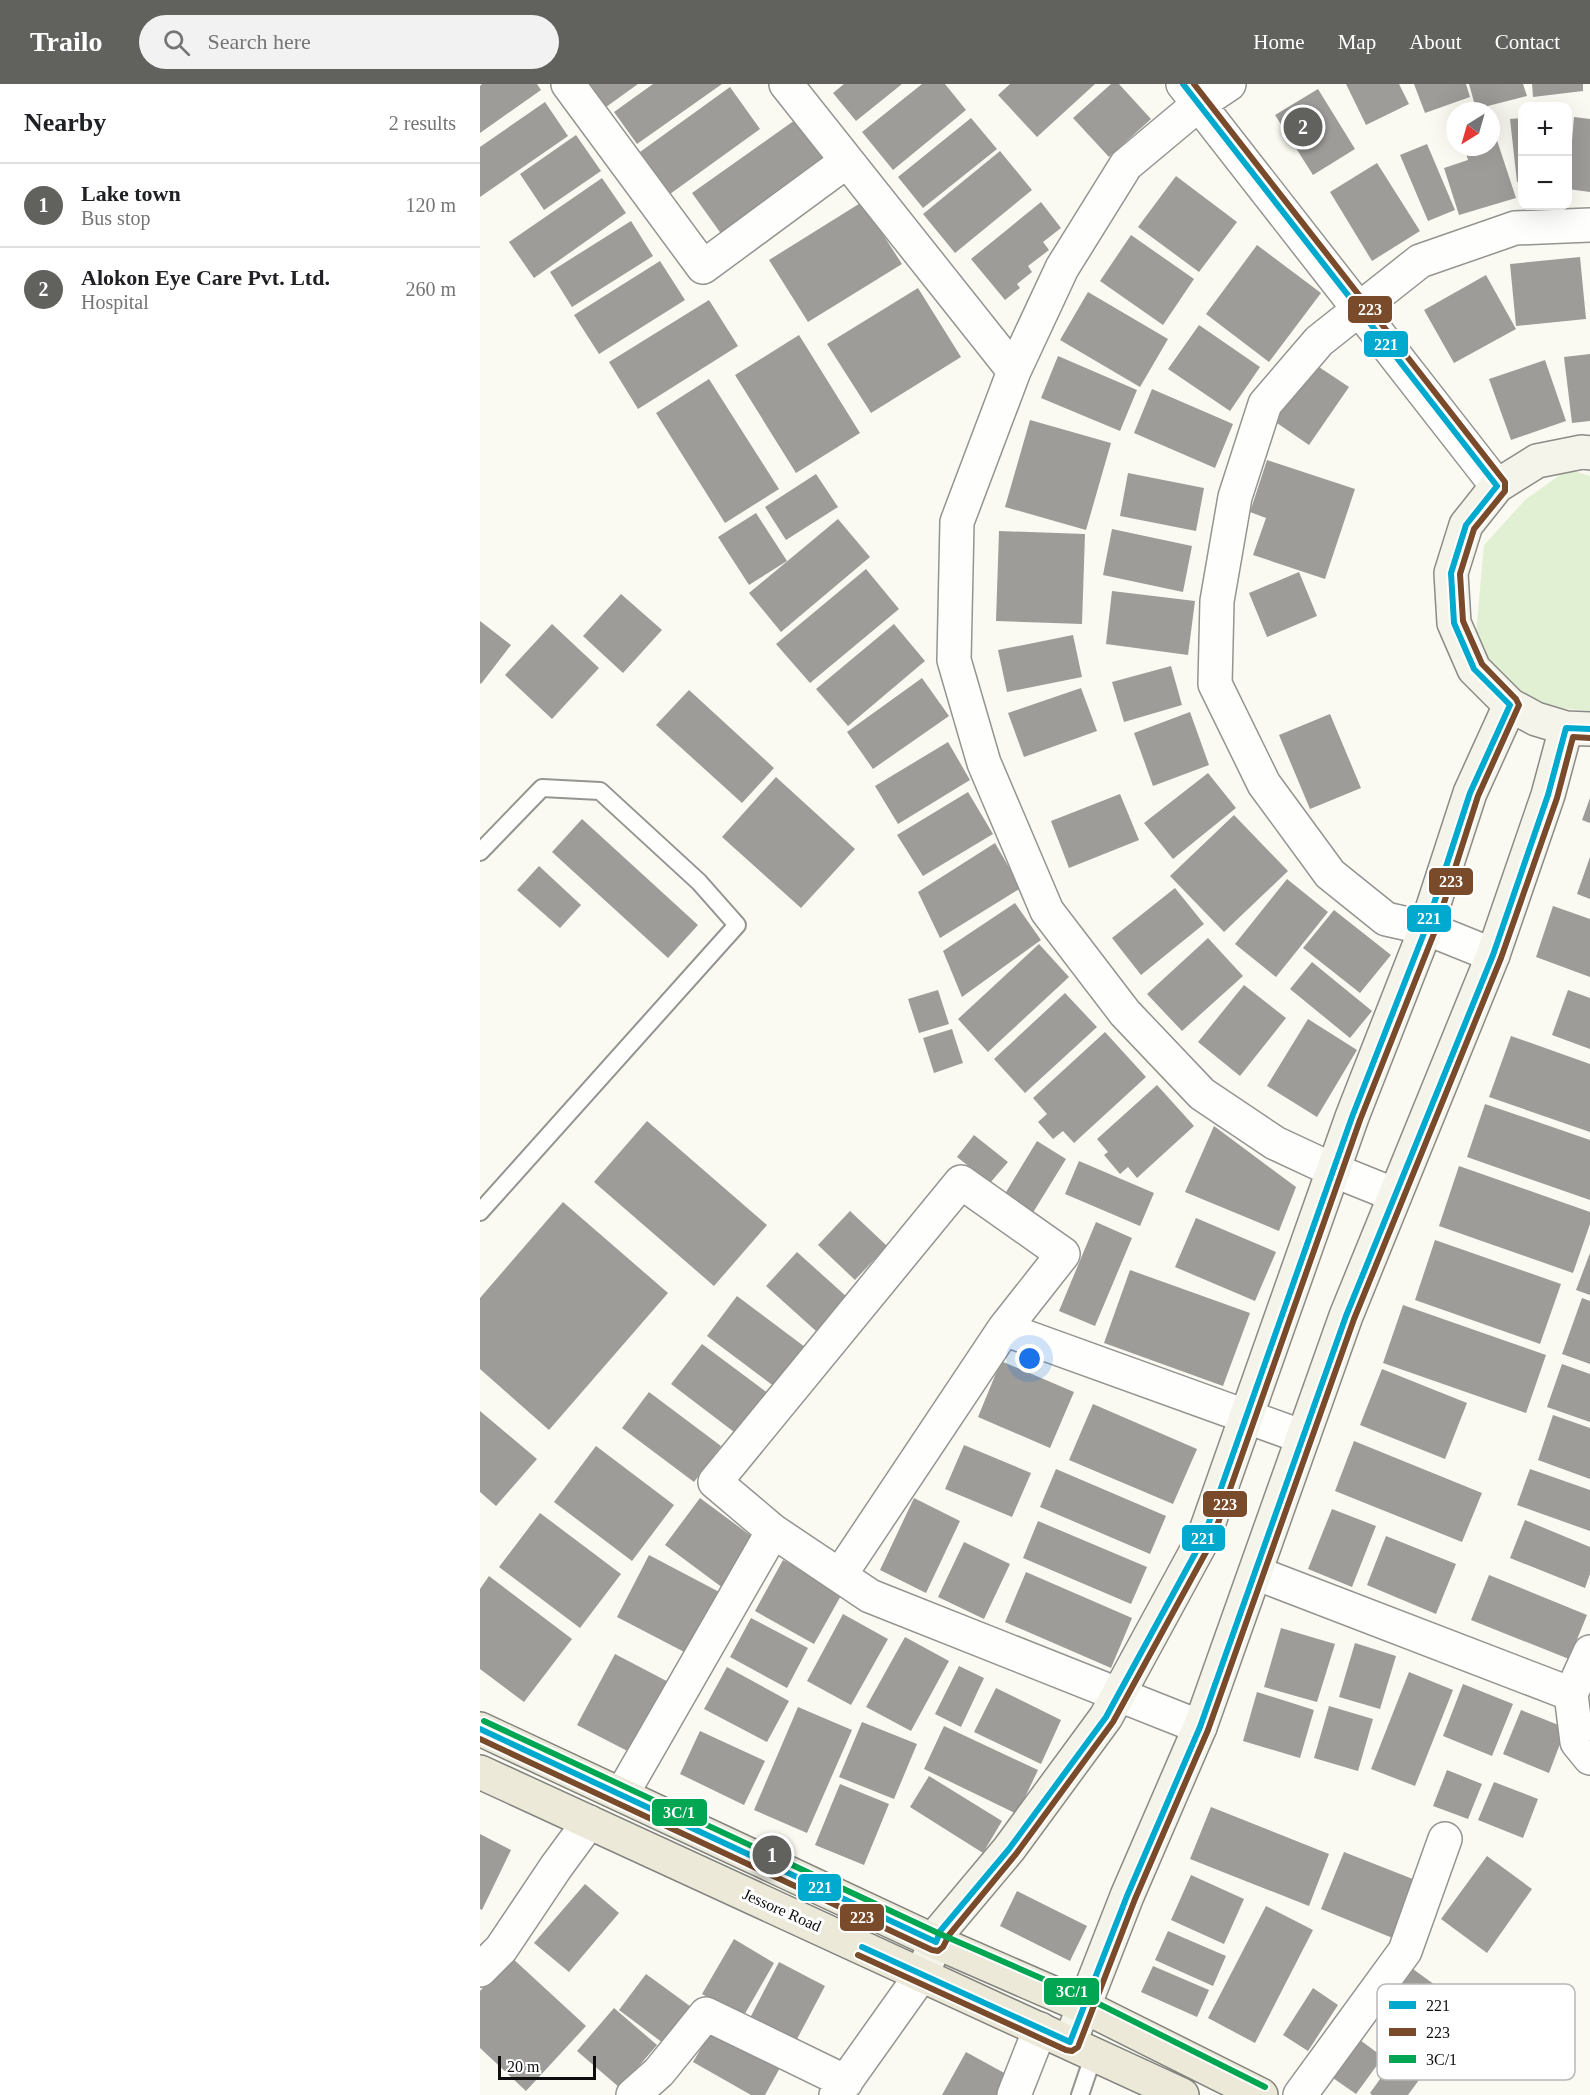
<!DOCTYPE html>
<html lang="en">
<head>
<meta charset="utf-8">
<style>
	:root { --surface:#fff; --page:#f2f2f2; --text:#202124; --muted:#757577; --line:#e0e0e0; --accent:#61615e }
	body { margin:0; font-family:"Times New Roman",serif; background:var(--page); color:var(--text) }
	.controls { position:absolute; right:18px; top:18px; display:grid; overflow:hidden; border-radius:12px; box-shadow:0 6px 24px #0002 }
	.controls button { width:54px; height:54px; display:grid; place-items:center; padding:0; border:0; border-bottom:2px solid var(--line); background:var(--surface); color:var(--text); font:30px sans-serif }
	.compass { position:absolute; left:966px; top:18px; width:54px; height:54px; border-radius:50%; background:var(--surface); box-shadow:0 6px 24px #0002; rotate:217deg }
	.scale { position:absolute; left:18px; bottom:15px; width:98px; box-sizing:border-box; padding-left:6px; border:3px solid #0e0e0e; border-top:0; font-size:16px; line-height:21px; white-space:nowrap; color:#0e0e0e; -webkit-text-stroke:4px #fff; paint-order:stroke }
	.you { position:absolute; left:550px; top:1275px; width:21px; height:21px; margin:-15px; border:4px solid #fff; border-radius:50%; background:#1a73e8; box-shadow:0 0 0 9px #1a73e833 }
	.badge { display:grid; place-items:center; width:39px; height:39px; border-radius:50%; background:var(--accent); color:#fff; font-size:20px; font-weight:700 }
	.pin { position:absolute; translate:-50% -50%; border:3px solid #fff; box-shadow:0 2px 6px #0006 }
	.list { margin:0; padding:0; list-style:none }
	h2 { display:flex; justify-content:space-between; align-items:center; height:78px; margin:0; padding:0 24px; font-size:26px }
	h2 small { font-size:20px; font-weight:400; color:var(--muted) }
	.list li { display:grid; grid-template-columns:39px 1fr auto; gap:18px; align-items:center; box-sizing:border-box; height:84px; padding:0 24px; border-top:2px solid var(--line) }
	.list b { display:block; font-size:22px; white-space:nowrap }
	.list p { margin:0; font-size:20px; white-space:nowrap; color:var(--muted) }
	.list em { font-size:20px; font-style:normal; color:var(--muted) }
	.icon { flex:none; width:33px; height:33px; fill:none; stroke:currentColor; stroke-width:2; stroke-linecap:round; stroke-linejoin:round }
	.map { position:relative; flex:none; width:1110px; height:2011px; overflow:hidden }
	header { display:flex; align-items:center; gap:36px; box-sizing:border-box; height:84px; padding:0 30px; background:var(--accent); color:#fff }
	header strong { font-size:28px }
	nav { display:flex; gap:33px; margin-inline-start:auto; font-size:21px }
	.search { width:420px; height:54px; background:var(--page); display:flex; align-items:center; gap:15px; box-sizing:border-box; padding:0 21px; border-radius:33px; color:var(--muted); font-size:22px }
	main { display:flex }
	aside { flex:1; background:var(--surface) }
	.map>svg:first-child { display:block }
	.green { fill:#e1f0d3 }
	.building { fill:#9e9c98 }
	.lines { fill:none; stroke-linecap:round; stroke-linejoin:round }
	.lane-casing { stroke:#949491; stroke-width:20 }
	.street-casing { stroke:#949491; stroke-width:36 }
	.secondary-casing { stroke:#8b8b87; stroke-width:36 }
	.primary-casing { stroke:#82827e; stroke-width:36 }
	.lane { stroke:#fefefd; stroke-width:16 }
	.street { stroke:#fefefd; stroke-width:33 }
	.secondary { stroke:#f5f4ea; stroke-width:33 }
	.primary { stroke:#ece9d9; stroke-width:33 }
	.bus-1-casing { stroke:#fff; stroke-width:10 }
	.bus-2-casing { stroke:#fff; stroke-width:10 }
	.bus-3-casing { stroke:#fff; stroke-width:10 }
	.bus-1 { stroke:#00a9ce; stroke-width:6 }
	.bus-2 { stroke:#7a4b2a; stroke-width:6 }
	.bus-3 { stroke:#00a651; stroke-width:6 }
	.labels { text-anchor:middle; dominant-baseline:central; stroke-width:6; stroke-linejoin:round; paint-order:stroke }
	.street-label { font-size:16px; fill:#0e0e0e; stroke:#fff }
	.key { fill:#fff; stroke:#b7b7b7; stroke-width:1.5 }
	.key-label { font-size:16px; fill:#0e0e0e }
	.line-badge { stroke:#fff; stroke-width:2 }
	.badge-label { font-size:16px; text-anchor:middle; font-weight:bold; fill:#fff }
</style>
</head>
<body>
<header>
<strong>Trailo</strong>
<div class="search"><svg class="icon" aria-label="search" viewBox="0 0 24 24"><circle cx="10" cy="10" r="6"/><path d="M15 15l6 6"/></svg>Search here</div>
<nav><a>Home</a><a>Map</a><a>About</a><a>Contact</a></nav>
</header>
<main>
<aside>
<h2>Nearby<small>2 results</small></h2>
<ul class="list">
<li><span class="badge">1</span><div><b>Lake town</b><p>Bus stop</p></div><em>120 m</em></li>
<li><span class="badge">2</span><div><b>Alokon Eye Care Pvt. Ltd.</b><p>Hospital</p></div><em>260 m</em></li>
</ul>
</aside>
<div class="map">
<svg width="1110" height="2011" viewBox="0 0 1110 2011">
	<rect width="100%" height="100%" fill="#fafaf2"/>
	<path class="green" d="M1088,385l22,7v235l-49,-5 -42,-26 -23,-48 8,-87 41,-45z"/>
	<path class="building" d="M2,0h55l4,6 -61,43v-47z
		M110,0h48l-32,23z
		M173,0h69l-85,60 -23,-32z
		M364,0h58l-46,37 -23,-28z
		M442,0h23l21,26 -73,60 -31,-38z
		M530,0h85l-58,53 -39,-42z
		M631,0h8l32,35 -42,38 -36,-39z
		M866,0h53l10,20 -43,21z
		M934,0h52l4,13 -45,16z
		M989,0h54l4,12 -51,13z
		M1052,0h51v7l-50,6z
		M250,3l30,42 -90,65 -30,-42z
		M838,5l37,60 -42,26 -38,-60z
		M65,18l23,34 -88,61v-50z
		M1094,33l16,2v73l-22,-3z
		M491,34l26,31 -74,59 -25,-31z
		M1042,34v63l-5,1 -7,-63z
		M315,36l30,42 -103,73 -30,-42z
		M1011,38l25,76 -57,17 -15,-47 24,-8 -4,-13h27z
		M96,51l25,36 -57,39 -24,-36z
		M947,60l28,66 -27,11 -28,-66z
		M520,67l32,39 -77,63 -32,-39z
		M897,79l43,68 -48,30 -42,-69z
		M696,92l61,46 -38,50 -61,-45z
		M122,94l24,35 -92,65 -25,-36z
		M382,118l40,62 -94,58 -39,-62z
		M561,118l20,26 -18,14 6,8 -21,16 4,6 -15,12 3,4 -15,12 -34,-41z
		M151,137l22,35 -81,51 -22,-35z
		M651,151l63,44 -31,46 -63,-44z
		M777,161l64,48 -52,69 -63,-48z
		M1100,173l6,62 -70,7 -6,-62z
		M180,177l25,39 -86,54 -25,-39z
		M1006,191l30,54 -62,34 -30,-53z
		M438,204l43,69 -90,56 -44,-69z
		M608,208l80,47 -28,48 -80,-47z
		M229,216l29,46 -100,63 -29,-47z
		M719,241l61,42 -30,44 -62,-42z
		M319,251l61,98 -64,40 -61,-98z
		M1110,270v67l-18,2 -8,-66z
		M578,272l79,34 -17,41 -79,-33z
		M1065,276l21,61 -55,19 -22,-61z
		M833,279l36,24 -40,58 -35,-24z
		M229,295l70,110 -54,34 -69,-110z
		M672,305l81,35 -18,44 -81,-35z
		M550,336l81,23 -25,87 -81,-23z
		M787,376l88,29 -30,90 -72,-24 13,-37 -16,-6z
		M648,389l76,15 -8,43 -76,-15z
		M336,390l22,33 -52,33 -21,-33z
		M276,429l31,48 -38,24 -31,-48z
		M358,435l32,38 -89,75 -32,-39z
		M632,445l80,17 -9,46 -80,-17z
		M519,447l86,3 -3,90 -86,-3z
		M386,485l33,40 -89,74 -34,-39z
		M819,488l18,44 -50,21 -18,-44z
		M632,507l83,10 -7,54 -82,-11z
		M141,510l41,36 -39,43 -40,-37z
		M0,537l31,24 -30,39 -1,-1z
		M72,540l47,44 -47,51 -47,-44z
		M414,540l31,37 -77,65 -32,-37z
		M593,551l9,42 -75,15 -9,-42z
		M691,582l11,39 -58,17 -12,-40z
		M442,594l27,38 -76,53 -26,-37z
		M601,604l16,43 -73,26 -16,-44z
		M209,606l85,78 -32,35 -86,-78z
		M710,628l19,53 -56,21 -19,-53z
		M850,630l31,74 -51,21 -31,-74z
		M468,658l22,38 -72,44 -23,-38z
		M728,689l28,35 -63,51 -29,-36z
		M296,693l79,72 -54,59 -79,-71z
		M488,708l25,42 -70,42 -26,-41z
		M640,710l19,46 -70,28 -18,-47z
		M1110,714v25l-8,-3z
		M754,731l54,56 -64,61 -54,-56z
		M102,735l116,106 -30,33 -116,-106z
		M515,759l26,45 -81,50 -22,-46z
		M1110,773v42l-13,-5z
		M59,782l42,39 -21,23 -43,-38z
		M807,795l41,33 -52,65 -41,-33z
		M695,804l29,36 -63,51 -29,-37z
		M535,819l26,37 -79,57 -19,-46z
		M1073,822l37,13v58l-54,-20z
		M854,826l57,45 -31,38 -57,-45z
		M728,854l35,38 -61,55 -35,-37z
		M559,860l30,33 -81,75 -30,-33z
		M832,878l60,49 -22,27 -60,-49z
		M764,901l42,33 -46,58 -42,-34z
		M458,906l11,34 -30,9 -11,-34z
		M1088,906l22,8v51l-38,-14z
		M585,909l32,34 -72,66 -31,-34z
		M828,935l49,31 -40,67 -50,-31z
		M472,945l11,34 -29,10 -11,-35z
		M625,948l41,45 -72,66 -11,-12 -10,8 -15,-17 9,-8 -14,-16z
		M1031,952l79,28v68l-101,-35z
		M677,1001l37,41 -57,52 -9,-11 -8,7 -16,-19 4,-3 -11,-13z
		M1005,1020l105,36v60l-123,-43z
		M167,1037l120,104 -53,61 -120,-104z
		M734,1042l82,61 -17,44 -94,-39z
		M494,1051l34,27 -18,21 -33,-26z
		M557,1057l29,18 -37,60 -29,-17z
		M599,1077l75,32 -14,33 -75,-32z
		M979,1082l131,46v12l-17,49 -134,-47z
		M83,1118l105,91 -119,137 -69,-61v-71z
		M370,1127l37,35 -32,34 -37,-35z
		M716,1134l80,34 -21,49 -80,-34z
		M616,1138l36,16 -37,88 -36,-15z
		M955,1156l126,44 -21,60 -125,-44z
		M317,1168l50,45 -31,34 -50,-45z
		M1110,1169v42l-14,-5z
		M650,1186l120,43 -27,73 -119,-43z
		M257,1212l68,51 -30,40 -68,-51z
		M1102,1214l8,3v63l-28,-10z
		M923,1221l143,50 -20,58 -143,-50z
		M222,1260l71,53 -31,41 -71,-54z
		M521,1277l73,31 -24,56 -72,-31z
		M1082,1280l28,10v48l-43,-15z
		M902,1285l85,34 -22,56 -85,-34z
		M169,1308l72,54 -27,36 -72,-54z
		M613,1320l104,45 -24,55 -104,-44z
		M0,1327l57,48 -41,47 -16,-14z
		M1073,1331l37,13v51l-52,-19z
		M874,1357l128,52 -20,49 -127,-51z
		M484,1361l67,28 -19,44 -67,-28z
		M116,1362l78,59 -42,56 -78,-59z
		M576,1385l110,47 -16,38 -110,-47z
		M1050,1385l60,21v41l-73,-26z
		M220,1414l62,46 -35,47 -62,-46z
		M434,1414l46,23 -34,72 -46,-23z
		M852,1425l44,17 -24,61 -44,-18z
		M60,1429l81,61 -41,54 -81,-61z
		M1045,1436l65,27v27l-5,14 -75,-30z
		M558,1437l109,46 -16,37 -108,-46z
		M906,1452l70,28 -20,50 -69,-29z
		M484,1458l46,22 -26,55 -46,-22z
		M169,1471l74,39 -33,61 -73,-38z
		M303,1476l60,32 -29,52 -59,-33z
		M546,1488l106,46 -21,50 -106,-46z
		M1009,1491l98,40 -18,44 -98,-39z
		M9,1492l83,63 -48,63 -44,-33v-80z
		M363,1530l45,25 -37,66 -44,-24z
		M271,1534l57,30 -21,40 -57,-31z
		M801,1544l54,16 -18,58 -53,-15z
		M425,1553l44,24 -38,70 -45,-24z
		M875,1559l41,13 -16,53 -41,-12z
		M135,1570l63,33 -37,71 -64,-33z
		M479,1582l25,12 -23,49 -26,-13z
		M247,1583l62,34 -22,41 -63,-33z
		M929,1588l44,18 -38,96 -44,-17z
		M983,1600l50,20 -21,52 -49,-20z
		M516,1604l65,32 -20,44 -67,-32z
		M777,1608l57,18 -14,48 -57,-17z
		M849,1622l44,13 -15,52 -44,-13z
		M318,1623l54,23 -45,103 -53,-23z
		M1041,1626l45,18 -17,45 -46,-19z
		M382,1638l55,22 -23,55 -55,-22z
		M464,1642l94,44 -21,44 -93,-45z
		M220,1647l65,30 -21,44 -64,-31z
		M967,1686l35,14 -14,35 -35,-13z
		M449,1692l73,45 -19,32 -73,-46z
		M1014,1698l44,17 -15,39 -45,-18z
		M360,1700l49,20 -25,61 -49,-20z
		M731,1723l118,47 -20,52 -119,-47z
		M0,1750l31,16 -29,60 -2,-1z
		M864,1768l79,31 -23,58 -79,-32z
		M1007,1772l45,33 -45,64 -46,-34z
		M711,1791l53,24 -20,45 -53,-24z
		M105,1800l34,29 -50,59 -35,-29z
		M537,1807l70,35 -17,35 -70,-35z
		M786,1822l47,24 -58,113 -47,-25z
		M688,1847l58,25 -13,30 -58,-26z
		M254,1855l40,24 -31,54 -41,-23z
		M31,1873l75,69 -60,65 -46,-43v-57z
		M299,1878l46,24 -29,55 -46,-23z
		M926,1880l54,39 -19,27 -55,-39z
		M673,1882l56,24 -12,27 -56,-25z
		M166,1890l48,35 -27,37 -48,-36z
		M833,1904l25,17 -30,46 -25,-16z
		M134,1924l43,37 -37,43 -43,-37z
		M233,1944l68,38 -16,29h-14l-58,-33z
		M880,1956l23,17 -27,37 -23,-16z
		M486,1968l51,28 -8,15h-67z
		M913,1977l26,19 -11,15h-36l-2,-2z"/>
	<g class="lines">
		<defs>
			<path id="lane" d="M0,768l62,-64 58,3 99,91 38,43 -257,287
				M600,2011l14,-41"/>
			<path id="street" d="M88,0l135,183 144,-106
				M306,0l228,287
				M703,0l314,402
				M749,0l-30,20 -73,61 -64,103 -48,103 -57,151 -3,138 30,103 63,148 78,102 77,81 73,49 58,27 62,25
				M1013,871l-67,-27 -40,-9 -56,-45 -66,-90 -49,-100 2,-83 18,-104 30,-93 54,-63 101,-80 95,-33 75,-3
				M524,1245l59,-75 -102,-72 -246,300 58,49 97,65 330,131
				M776,1489l315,121
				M360,1491l164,-246 299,108
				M1110,1568l-19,42 6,48 13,16
				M142,1710l151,-263
				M0,1886l21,-21 55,-82 33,-45
				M153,2011l26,-23 47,-58 140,68
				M356,2011l86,-121
				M534,2011l26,-66
				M820,2011l105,-144 40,-112"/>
			<path id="secondary" d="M1110,369l-8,-1 -45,9 -40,25 -31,39 -15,48 3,50 20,46 36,36 26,14 30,9 24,1
				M442,1890l19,-44 68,-81 97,-132 97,-178 149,-422 74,-189 44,-135 40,-88
				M590,1958l57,-146 73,-169 146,-411 147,-361 55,-160 18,-67"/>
			<path id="primary" d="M0,1645l456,213 149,65 176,88
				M0,1688l702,323"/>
		</defs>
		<use href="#lane" class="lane-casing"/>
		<use href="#street" class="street-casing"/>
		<use href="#secondary" class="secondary-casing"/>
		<use href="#primary" class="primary-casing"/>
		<use href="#lane" class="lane"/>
		<use href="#street" class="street"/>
		<use href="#secondary" class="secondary"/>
		<use href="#primary" class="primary"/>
		<defs>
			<path id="bus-1" d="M0,1645l456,213 5,-12 68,-81 97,-132 97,-178 149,-422 74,-189 44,-135 40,-88 -36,-36 -20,-46 -3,-50 15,-48 31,-39 -314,-402
				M382,1863l208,95 57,-146 73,-169 146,-411 147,-361 55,-160 18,-67 24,1"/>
			<path id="bus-2" d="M0,1655l452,211 6,1 5,-4 6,-12 67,-81 97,-132 98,-179 149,-423 75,-189 43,-135 41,-91 -3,-6 -34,-35 -19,-43 -3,-47 14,-45 31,-38v-9l-311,-398
				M378,1871l208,95 6,1 6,-4 57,-148 73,-169 146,-411 147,-361 56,-160 16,-61 17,1"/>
			<path id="bus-3" d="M4,1637l456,213 149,65 176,88"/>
		</defs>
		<use href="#bus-1" class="bus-1-casing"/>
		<use href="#bus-2" class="bus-2-casing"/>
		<use href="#bus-3" class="bus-3-casing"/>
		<use href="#bus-1" class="bus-1"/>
		<use href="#bus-2" class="bus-2"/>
		<use href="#bus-3" class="bus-3"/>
	</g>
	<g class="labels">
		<g class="street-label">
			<text transform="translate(302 1826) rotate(24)">Jessore Road</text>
		</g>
	</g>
	<rect x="897" y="1900" width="198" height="96" rx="9" class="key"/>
	<rect x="909" y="1917" width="27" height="8" fill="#00a9ce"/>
	<rect x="909" y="1944" width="27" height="8" fill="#7a4b2a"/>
	<rect x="909" y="1971" width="27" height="8" fill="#00a651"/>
	<g class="key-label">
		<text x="946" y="1927">221</text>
		<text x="946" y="1954">223</text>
		<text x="946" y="1981">3C/1</text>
	</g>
	<g class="line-badge">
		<rect x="867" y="211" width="46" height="29" rx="6" fill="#7a4b2a"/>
		<rect x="883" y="246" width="46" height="28" rx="6" fill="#00a9ce"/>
		<rect x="948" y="783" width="46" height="29" rx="6" fill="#7a4b2a"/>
		<rect x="926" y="820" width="46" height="29" rx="6" fill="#00a9ce"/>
		<rect x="722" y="1406" width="46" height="28" rx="6" fill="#7a4b2a"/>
		<rect x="701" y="1440" width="45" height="28" rx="6" fill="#00a9ce"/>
		<rect x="171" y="1714" width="57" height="29" rx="6" fill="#00a651"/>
		<rect x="317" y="1789" width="45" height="29" rx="6" fill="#00a9ce"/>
		<rect x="359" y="1819" width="46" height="29" rx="6" fill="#7a4b2a"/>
		<rect x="563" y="1893" width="57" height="29" rx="6" fill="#00a651"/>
	</g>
	<g class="badge-label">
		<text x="890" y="231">223</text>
		<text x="906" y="266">221</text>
		<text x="971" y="803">223</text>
		<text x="949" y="840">221</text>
		<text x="745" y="1426">223</text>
		<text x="723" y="1460">221</text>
		<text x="199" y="1734">3C/1</text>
		<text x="340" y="1809">221</text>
		<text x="382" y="1839">223</text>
		<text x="592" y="1913">3C/1</text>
	</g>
</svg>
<div class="controls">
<button>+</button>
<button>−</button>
</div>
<svg class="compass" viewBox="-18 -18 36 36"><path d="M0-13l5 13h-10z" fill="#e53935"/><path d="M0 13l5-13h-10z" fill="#757577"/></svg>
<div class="scale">20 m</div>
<div class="you"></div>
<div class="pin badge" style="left:292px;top:1771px">1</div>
<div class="pin badge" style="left:823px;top:43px">2</div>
</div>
</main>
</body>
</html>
